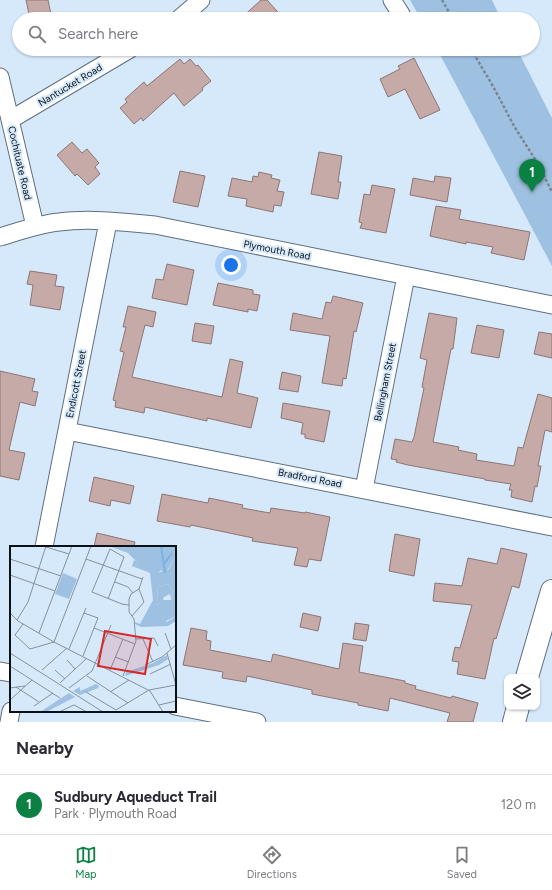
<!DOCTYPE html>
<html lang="en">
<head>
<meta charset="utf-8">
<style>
	:root { --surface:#fff; --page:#f2f2f3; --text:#2b2b33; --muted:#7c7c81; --line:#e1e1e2; --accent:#0b8043 }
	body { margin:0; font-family:Figtree,sans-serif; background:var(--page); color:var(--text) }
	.controls { position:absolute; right:12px; bottom:12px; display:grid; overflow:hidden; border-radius:8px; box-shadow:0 1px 3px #0004 }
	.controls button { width:36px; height:36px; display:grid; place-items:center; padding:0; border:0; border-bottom:1px solid var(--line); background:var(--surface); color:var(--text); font:20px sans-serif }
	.you { position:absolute; left:231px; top:265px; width:14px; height:14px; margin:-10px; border:3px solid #fff; border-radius:50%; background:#1a73e8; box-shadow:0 0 0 6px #1a73e833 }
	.badge { display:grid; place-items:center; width:26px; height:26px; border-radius:50%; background:var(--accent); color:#fff; font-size:13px; font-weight:700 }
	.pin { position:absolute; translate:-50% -33px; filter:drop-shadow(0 1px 2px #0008) }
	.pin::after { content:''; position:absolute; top:21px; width:14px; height:12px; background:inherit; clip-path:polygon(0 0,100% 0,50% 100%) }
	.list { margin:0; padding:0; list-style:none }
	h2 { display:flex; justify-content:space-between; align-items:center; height:52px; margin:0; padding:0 16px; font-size:17px }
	h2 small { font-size:13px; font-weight:400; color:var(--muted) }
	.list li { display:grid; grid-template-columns:26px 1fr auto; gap:12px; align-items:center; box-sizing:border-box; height:60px; padding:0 16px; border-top:1px solid var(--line) }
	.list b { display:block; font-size:15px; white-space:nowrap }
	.list p { margin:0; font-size:13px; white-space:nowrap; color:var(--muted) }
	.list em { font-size:13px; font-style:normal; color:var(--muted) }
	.icon { flex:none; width:22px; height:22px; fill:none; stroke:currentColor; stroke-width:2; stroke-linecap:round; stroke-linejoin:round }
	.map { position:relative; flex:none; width:552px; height:722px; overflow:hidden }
	.search { position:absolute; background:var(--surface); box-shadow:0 1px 3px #0004; left:12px; right:12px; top:12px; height:44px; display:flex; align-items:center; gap:10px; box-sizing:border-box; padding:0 14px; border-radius:22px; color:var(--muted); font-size:15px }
	.sheet { height:112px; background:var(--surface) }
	nav { display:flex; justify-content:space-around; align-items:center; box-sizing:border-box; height:56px; border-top:1px solid var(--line); background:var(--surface); font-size:11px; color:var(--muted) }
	nav a { display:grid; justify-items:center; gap:2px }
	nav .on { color:var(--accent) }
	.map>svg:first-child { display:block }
	.park { fill:#9ec1e1 }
	.building { fill:#c5aaa8; stroke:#8e7573 }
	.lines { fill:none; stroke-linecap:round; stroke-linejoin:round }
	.street-casing { stroke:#5e6f7f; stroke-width:19 }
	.secondary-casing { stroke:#5e6f7f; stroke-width:24 }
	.path { stroke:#798793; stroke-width:2.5; stroke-dasharray:3 2; stroke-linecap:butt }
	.street { stroke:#fff; stroke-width:17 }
	.secondary { stroke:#fff; stroke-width:22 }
	.labels { text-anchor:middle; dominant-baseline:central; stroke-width:4; stroke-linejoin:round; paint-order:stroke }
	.street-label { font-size:10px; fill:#091016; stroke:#d6e9fb }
	.inset-river { fill:none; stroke:#7ab3e5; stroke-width:2 }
	.inset-road { fill:none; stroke:#84929f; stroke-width:1 }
	.view { fill:#d62828; fill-opacity:0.15; stroke:#d62828; stroke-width:2 }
	.inset-edge { fill:none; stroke:#091016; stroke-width:2 }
</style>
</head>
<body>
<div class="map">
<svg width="552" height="722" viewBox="0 0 552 722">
	<rect width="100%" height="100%" fill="#d6e9fb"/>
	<path class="park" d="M410,0h82l9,19h-80z
		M437,49h80l35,69v148z"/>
	<path class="building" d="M26,0h22l4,19h-22z
		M261,0h6l17,19h-44z
		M414,58l26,52 -20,9 -15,-30 -17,8 -8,-18 20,-10 -2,-3z
		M180,59l4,5 6,-5 6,7 2,-1 13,16 -9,7 1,2 -19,16 -10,-13 -31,28 -2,-3 -7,6 -14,-16 7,-6 -2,-3 19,-17 3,4z
		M72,142l10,11 5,-4 12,14 -4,4 5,7 -12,11 -11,-11 -2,2 -18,-21z
		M319,152l23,4 -4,26h3l-3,17 -27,-5z
		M180,171l25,5 -7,31 -25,-5z
		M259,172l13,3 -1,3 9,2 -3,11 7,1 -3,14 -7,-1 -1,7 -27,-6 1,-7 -19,-3 4,-18 20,4 1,-6 5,1z
		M435,176l16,2 -4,24 -37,-7 3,-17 21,4z
		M372,185l23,4 -9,44 -26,-5 2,-5 -3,-1 5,-28 6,1z
		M436,206l25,4 -2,9 71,13 -6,28 -33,-7 2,-6 -27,-5v2l-36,-8z
		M167,264l27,6 -7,35 -35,-7 4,-19 7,1z
		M30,271l27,4 -2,11 9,1 -4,23 -30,-5 3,-20 -6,-1z
		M218,283l35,7v4l7,1 -3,16 -9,-2v3l-35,-7z
		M333,296l30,7 -7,29 -2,-1 -8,48 -3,-1 -1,8 -20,-3 8,-47 -40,-6 3,-17 29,6 4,-17 5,1z
		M128,306l28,6 -3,15 -8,-2 -13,52 90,20 8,-38 13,3 -6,31 21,5 -7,30 -44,-10v3l-62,-14 -1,6 -29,-6 1,-6 -3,-1 11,-48 -4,-1 6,-24h-3z
		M429,313l28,5 -4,31h-2l-18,93 26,5 -1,3 19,4 -1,6 38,6 4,-19 5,1 15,-54 14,4v34l-7,-2 -7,36h3l-4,21 -2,-1 -3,16 -21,-5 1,-7h-3l2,-6 -26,-4v-1l-77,-14 -12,-3 1,-2 -6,-1 4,-20 17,3 2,-5 10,-49 -2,-1 5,-27 -7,-2z
		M195,323l19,3 -3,18 -19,-3z
		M477,325l27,5 -5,28 -28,-5z
		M539,332l13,2v24l-18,-4z
		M0,371l35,8 -3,12 6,1 -3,14 -15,-4 -11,48 16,3 -6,27 -19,-4z
		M282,372l19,4 -3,16 -19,-3z
		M283,403l47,8 -6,31 -19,-4v-4h-4l2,-11 -22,-5z
		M94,477l40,9 -4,18 -19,-4 -1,6 -21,-5z
		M162,494l46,9 1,-5 34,7 -1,3 28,5 1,-5 34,5v-1l25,5 -9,44 -12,-2 -2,8 -13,-2 4,-17 -46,-7 1,-3 -62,-13 -1,2 -33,-6z
		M97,533l38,9 -1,5h-40z
		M395,534l25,5 -6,37 -25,-5z
		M501,548l26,6 -8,34 -7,-2 -16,53 -2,-1 -9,41 -28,-5 2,-12 -7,-1 3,-14 5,1 12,-43 -39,-4 2,-18 27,3 6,-28 29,6z
		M303,613l18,4 -3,14 -18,-4z
		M355,623l14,2 -3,16 -13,-2z
		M191,628l16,3 -1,9 5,1 -1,9 61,12 2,-8 66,15 4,-26 20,3 -4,26 46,9v2l11,3 -1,3 36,9 1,-2 26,7 -5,19h-26l3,-9 -60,-15 -2,13 -30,-6v-2l-46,-9v-4l-65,-14 -1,6 -24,-4 1,-6 -40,-7z"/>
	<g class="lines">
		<defs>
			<path id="street" d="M392,0l9,14
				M179,19l22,-19
				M0,77l35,149
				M10,120l120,-71
				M0,237c20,-6 39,-13 59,-15 31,-4 65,0 96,3l397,80
				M67,431l485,96
				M364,489l42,-213
				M44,547l64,-325
				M0,671l11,2
				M175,706l82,16
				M9,722l2,-11"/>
			<path id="secondary" d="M527,677l25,-86
				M514,722l4,-15"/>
		</defs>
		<use href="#street" class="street-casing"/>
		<use href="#secondary" class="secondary-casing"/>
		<path class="path" d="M442,0l11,19
			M471,49l23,39 20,38 24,38 14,28"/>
		<use href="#street" class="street"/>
		<use href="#secondary" class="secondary"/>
	</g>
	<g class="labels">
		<g class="street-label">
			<text transform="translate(70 85) rotate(-31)">Nantucket Road</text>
			<text transform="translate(20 163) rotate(77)">Cochituate Road</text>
			<text transform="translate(277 250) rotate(11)">Plymouth Road</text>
			<text transform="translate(385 382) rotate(-79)">Bellingham Street</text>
			<text transform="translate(76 384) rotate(-79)">Endicott Street</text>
			<text transform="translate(310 478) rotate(11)">Bradford Road</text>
		</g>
	</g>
	<g transform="translate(10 546)">
		<rect width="166" height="166" fill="#d6e9fb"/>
		<path d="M158,38l5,7 -2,9 -1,-6 -6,3 -1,3h-6l1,-13z" fill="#9ec1e1"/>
		<path d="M166,4v51l-18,3 -3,8 12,10 9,-6v5l-8,5 -27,1 -6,-3v-2l5,2 13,-24 -3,-27 -18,-7 2,-6 22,13 12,-3 7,-13zM158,38l5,7 -2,9h-14l1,-13z" fill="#9ec1e1" fill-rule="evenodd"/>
		<path d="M99,0h67l-1,11 -10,17 -4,-4 -4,4 -16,-8 -13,-13z" fill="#9ec1e1"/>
		<path d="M53,27l14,6 -8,20 -14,-5zM162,55h4v15l-10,5 -12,-9 4,-8zM157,109l1,4 -9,6 -34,11 1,-4 27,-9zM86,138l3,2 -1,2 -18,7 -7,-4 7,-4v4zM59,147l6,4 -27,14 -8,1z" fill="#9ec1e1"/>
		<path class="inset-river" d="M151,0l4,27M154,18l8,-11"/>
		<path class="inset-road" d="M36,1l23,7M0,13l51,17M76,13l56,20M0,29l45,16M105,36l13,5 5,6M98,53l16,-42 -14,-8 -18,43 30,12 7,1M0,67l8,8 36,21 96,49 13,21M122,70l12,-14 -5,-13M7,74l11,-18 18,-56M13,78l-8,11 15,14 24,-7 37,-96M84,82l41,16M29,87l33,-87M155,87l6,16M126,93l18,-1 4,8M133,93l10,23M59,103l17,-41M0,107l93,59M157,107l9,32M73,110l15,-38 -14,-5M105,111l14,5M57,114l8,9M135,119l17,-8 14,-12M0,120l50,32M32,124l25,-22M45,124l10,9M100,124l13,-31M140,128l21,-10M77,130l41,27M113,130l13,-35 -2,-22 -5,-7v-13l2,-5 8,-5 4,-12M50,137l27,-25M6,141l23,15M0,142l15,-2M59,142l23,-17 19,-46M76,146l30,18 33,-20 27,-5M100,146l19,-12M0,154l22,-20M149,159l17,-4M24,160l19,-13M49,166l15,-7 13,7"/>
		<path class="view" d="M95,85l46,8 -6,35 -47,-8z"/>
		<rect width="166" height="166" class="inset-edge"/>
	</g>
</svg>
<div class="controls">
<button><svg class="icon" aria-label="layers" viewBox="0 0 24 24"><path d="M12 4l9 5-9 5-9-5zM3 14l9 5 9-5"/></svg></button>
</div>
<div class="you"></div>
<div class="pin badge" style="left:532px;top:192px">1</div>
<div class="search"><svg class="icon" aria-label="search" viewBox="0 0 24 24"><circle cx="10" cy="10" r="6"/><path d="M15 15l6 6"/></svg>Search here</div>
</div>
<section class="sheet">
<h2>Nearby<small></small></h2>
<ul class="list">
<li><span class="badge">1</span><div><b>Sudbury Aqueduct Trail</b><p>Park · Plymouth Road</p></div><em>120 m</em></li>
</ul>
</section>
<nav>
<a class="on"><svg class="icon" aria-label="map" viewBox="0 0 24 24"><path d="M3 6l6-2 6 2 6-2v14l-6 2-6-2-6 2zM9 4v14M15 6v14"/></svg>Map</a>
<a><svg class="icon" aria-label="directions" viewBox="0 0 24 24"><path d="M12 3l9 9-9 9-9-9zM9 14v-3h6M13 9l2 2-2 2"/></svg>Directions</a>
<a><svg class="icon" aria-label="saved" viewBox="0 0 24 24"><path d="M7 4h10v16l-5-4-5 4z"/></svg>Saved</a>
</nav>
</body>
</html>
